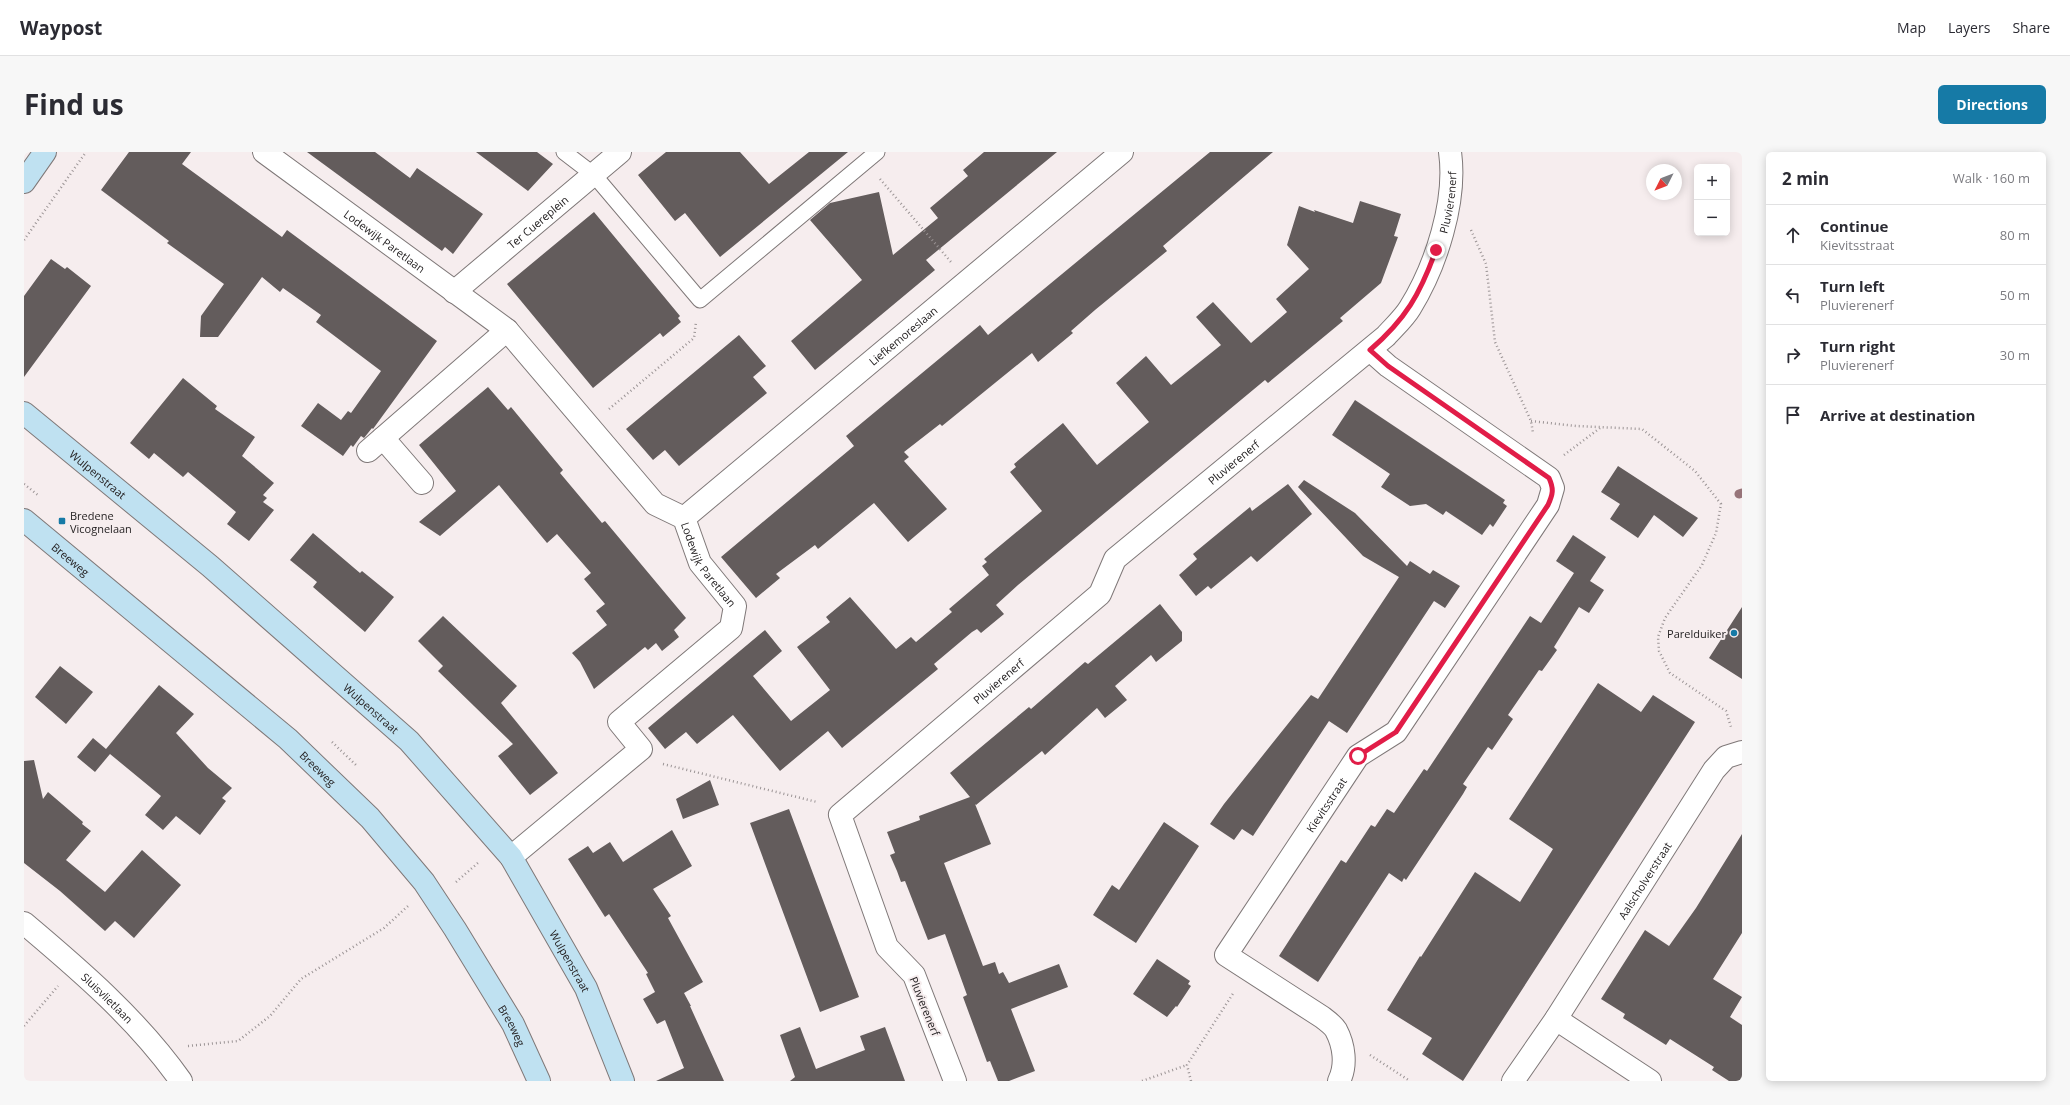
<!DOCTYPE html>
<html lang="en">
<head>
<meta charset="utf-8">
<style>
	:root { --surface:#fff; --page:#f7f7f7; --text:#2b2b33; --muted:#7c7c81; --line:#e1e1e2; --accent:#167aa6 }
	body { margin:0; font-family:"Open Sans",sans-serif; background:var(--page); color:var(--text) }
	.controls { position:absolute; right:12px; top:12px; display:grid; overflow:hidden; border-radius:6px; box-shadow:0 2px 10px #0003 }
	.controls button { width:36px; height:36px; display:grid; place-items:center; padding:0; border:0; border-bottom:1px solid var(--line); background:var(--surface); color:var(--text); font:20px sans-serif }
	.compass { position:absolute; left:1622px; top:12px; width:36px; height:36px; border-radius:50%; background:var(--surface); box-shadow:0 2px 10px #0003; rotate:228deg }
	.stop { position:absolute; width:12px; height:12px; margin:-9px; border:3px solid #e11d48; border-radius:50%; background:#fff }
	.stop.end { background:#e11d48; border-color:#fff; box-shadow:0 1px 4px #0008 }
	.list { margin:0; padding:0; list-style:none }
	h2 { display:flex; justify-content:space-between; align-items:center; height:52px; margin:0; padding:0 16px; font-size:17px }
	h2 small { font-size:13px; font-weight:400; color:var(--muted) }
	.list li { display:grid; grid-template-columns:26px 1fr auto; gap:12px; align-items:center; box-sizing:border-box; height:60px; padding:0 16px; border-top:1px solid var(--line) }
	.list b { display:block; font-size:15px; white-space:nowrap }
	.list p { margin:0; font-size:13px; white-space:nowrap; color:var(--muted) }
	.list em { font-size:13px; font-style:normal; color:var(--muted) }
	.icon { flex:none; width:22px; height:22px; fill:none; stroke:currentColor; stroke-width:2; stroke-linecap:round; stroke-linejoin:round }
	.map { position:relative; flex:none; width:1718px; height:929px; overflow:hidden; border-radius:6px }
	header { display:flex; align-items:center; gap:24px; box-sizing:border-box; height:56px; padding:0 20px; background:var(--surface); border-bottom:1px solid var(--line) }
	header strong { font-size:19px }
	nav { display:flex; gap:22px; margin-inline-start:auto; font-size:14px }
	.intro { display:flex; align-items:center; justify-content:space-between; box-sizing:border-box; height:96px; padding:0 24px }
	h1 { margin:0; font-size:28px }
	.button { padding:10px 18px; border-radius:6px; background:var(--accent); color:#fff; font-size:14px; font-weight:700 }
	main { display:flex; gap:24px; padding:0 24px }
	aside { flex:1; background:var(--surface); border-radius:6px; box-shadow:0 2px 10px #0003 }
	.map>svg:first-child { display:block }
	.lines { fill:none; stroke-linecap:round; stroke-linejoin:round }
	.stream { stroke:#977479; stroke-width:9 }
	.building { fill:#635c5c }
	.lane-casing { stroke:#7f7878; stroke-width:17 }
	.street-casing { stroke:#7f7878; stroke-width:24 }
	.secondary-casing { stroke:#7f7878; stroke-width:24 }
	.path { stroke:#9b9495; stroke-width:2.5; stroke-dasharray:1 3; stroke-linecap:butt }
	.lane { stroke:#fff; stroke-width:15 }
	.street { stroke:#fff; stroke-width:22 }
	.secondary { stroke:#bfe1f1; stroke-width:22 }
	.route { stroke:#e11d48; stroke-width:5 }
	.poi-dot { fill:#167aa6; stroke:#f6edee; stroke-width:1.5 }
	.labels { text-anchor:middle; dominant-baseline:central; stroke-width:4; stroke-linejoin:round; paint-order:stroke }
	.street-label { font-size:11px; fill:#262324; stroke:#f6edee }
	.poi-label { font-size:11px; fill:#262324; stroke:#f6edee; text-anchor:start }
</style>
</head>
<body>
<header>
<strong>Waypost</strong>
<nav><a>Map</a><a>Layers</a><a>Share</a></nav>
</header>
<div class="intro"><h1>Find us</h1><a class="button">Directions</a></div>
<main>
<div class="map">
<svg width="1718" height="929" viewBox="0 0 1718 929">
	<rect width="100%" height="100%" fill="#f6edee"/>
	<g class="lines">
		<path class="stream" d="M1715,342l3,-1"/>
	</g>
	<path class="building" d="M105,0h62l-9,12 100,73 5,-7 150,111 -64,88 -1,-1 -8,10 -3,-2 -8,11 -2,-2 -8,11 -42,-30 17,-23 23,17 7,-9 3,2 30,-42 -65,-49 5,-7 -38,-27 -3,4 -18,-15 -44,60h-18l1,-21 23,-32 -57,-41 2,-2 -68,-51z
		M283,0h68l35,26 7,-10 66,46 -30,40 -8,-7 -3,4z
		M452,0h61l16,12 -25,27z
		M642,0h74l29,32 40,-32h39l-128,105 -35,-44 -10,8 -37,-46z
		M960,0h73l-131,108 9,10 -120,100 -24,-29 71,-61 -52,-60 20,-17 49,-11 14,63 45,-37 -8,-10 38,-32 -5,-6z
		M1186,0h63l-110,94 4,5 -72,59 -24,21 2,2 -35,29 -6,-9 -90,73 -2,-2 -36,28 5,5 -5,4 43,48 -39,33 -34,-39 -56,46 -3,-4 -39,29 4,4 -24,20 -35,-41 133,-111 -8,-10 134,-111 8,10z
		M1336,49l41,13 -7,22 4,1 -17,46 -41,35 3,3 -75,62 -3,-3 -247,205 -22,20 8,9 -23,19 -4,-4 -5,3 -38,32 4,5 -96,79 -14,-17 -48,40 -47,-56 -36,29 -11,-12 -21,17 -17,-21 117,-98 17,21 -29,25 38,45 39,-31 -33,-43 33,-25 -4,-5 24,-20 46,52 15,-12 5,5 36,-30 -3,-3 40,-34 -7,-9 5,-4 -3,-3 58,-48 -32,-39 6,-5 -2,-3 49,-41 34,42 52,-43 -33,-39 30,-27 25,29 50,-40 -25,-28 17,-15 38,41 36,-31 -11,-13 33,-30 -22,-24 12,-39 16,6 -1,-2 39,13z
		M570,60l86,104 -2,2 3,4 -18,15 -3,-4 -67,55 -86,-104z
		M27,107l14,10 2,-2 24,19 -67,91v-81z
		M715,183l27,31 -13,11 14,16 -88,73 -14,-16 -12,10 -27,-31z
		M159,226l34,28 -2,3 40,28 -13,19 32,27 -11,12 4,3 -4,4 11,8 -25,31 -22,-17 9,-12 -48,-40 -5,5 -29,-24 -5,6 -19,-16z
		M464,235l20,23 3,-3 52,63 -3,3 42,50 3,-2 81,97 -12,12 5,7 -17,14 -6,-8 -8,7 -3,-3 -51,42 -14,-27 -8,-9 35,-28 -11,-14 9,-7 -21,-25 7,-6 -34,-39 -10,9 -48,-58 -59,51 -21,-14 37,-31 -37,-46z
		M1331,248l150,100 -2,3 4,3 -14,21 -3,-3 -8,11 -36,-24 -3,4 -17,-11 -16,2 -29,-19 9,-13 -58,-39z
		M1594,314l80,52 -15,19 -29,-22 -16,23 -28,-19 10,-15 -19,-12z
		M1280,328l51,33 52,53 3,-5 20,13 3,-4 27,16 -15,22 -11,-7 -87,132 -18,-12 -76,115 -11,-7 -8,11 -24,-16 14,-20 87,-109 7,4 81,-122 -36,-21 -65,-69z
		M1264,332l24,30 -55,48 -6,-6 -40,33 -3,-3 -12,10 -17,-21 18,-16 -4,-5 57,-47 2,4z
		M289,381l47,40 2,-2 32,26 -29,35 -52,-45 4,-5 -27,-22z
		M1549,383l33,22 -16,24 14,9 -15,23 -10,-6 -25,40 3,3 -15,21 -3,-1 -31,45 5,4 -21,31 -4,-3 -25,37 4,3 -4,7 -57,86 -2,-2 -2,4 -13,-9 -71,109 -39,-26 62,-96 5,3 25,-38 4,2 12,-18 7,4 30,-44 3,2 103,-155 11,7 33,-50 -18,-12z
		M1136,452l22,28v9l-26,21 -5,-7 -36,31 12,14 -22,18 -8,-10 -52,47 -3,-4 -66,54 -1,-1 16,40 -47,19 39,103 12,-4 4,12 4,-2 6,11 50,-19 9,23 -57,22 24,62 -26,10h-11l-8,-20 -3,1 -24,-65 4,-2 -22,-61 -17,6 -23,-59 -4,1 -4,-11 -7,-16 5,-2 -8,-21 33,-12 -1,-4 51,-19 -20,-24 79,-66 2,2 54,-47 3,2z
		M1718,455v72l-33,-21z
		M419,464l74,70 -16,17 57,70 -28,22 -32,-39 15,-12 -75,-73 5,-5 -25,-25z
		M36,514l33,26 -27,32 -31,-27z
		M1574,531l43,29 12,-17 42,27 -232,359 -41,-27 10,-16 -45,-28 33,-54 1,1 54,-85 45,30 33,-53 -44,-30z
		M135,533l35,29 -18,19 32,35 24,20 -10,10 4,3 -26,34 -24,-19 -13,14 -18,-15 16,-19 -51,-42 -15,18 -18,-15 16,-19 13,11z
		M10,608l9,39 5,-7 35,30 -1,2 9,7 -25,29 39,32 37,-42 39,35 -47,53 -19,-17 -10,10 -45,-40 -36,-28v-102z
		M686,628l9,25 -36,14 -7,-20z
		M765,657l70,188 -39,15 -70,-189z
		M1140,670l35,24 -63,97 -43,-28 19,-30 7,5z
		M648,678l20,36 -39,23 18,27 -3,2 35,64 -19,11 7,13h-1l34,75h-68l28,-13 -19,-48 -8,4 -14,-25 12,-7 -9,-18 2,-1 -39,-59 -4,3 -37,-58 20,-13 5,7 17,-11 13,20z
		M1718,682v99l-29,46 29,18 -12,20 12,8v56h-13l-17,-11 2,-3 -44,-28 -4,6 -43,-27 2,-4 -24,-15 44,-69 24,16 27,-38z
		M1133,807l33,22 -2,3 3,2 -14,21 -1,-1 -9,11 -34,-23z
		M776,875l16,42 49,-19 -5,-14 25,-9 20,54h-115l5,-4 -15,-42z"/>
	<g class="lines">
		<defs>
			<path id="lane" d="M540,0l30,23 106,125 177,-148"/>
			<g id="street">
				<path id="s1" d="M240,0l243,178"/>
				<path id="s2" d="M430,140l166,-140"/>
				<path d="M359,286l39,45"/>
				<path id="s3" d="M344,299l139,-121 148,174 29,14 16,45 35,43 -4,22 -112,94 22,27 -130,108"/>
				<path id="s4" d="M660,366l438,-366"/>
				<path id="s5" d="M0,771c57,48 114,97 157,158"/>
				<path d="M1532,867l94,62"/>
				<path id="s6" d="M931,929l-41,-106 -27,-28 -47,-132 260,-221 15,-35 271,-223c8,-9 18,-18 24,-28 26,-42 47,-107 40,-156"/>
				<path id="s7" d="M1315,929c8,-16 5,-36 -3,-51 -3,-5 -10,-10 -14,-13l-96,-62 132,-199 38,-24 152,-227 5,-17 -4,-10 -161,-112 -18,-16"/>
				<path id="s8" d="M1489,929l43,-62 158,-249 12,-13 16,-5"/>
			</g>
			<g id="secondary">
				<path d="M0,30l21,-30"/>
				<path id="s9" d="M0,261l186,153 199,175 102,116 75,131 37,93"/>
				<path id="s10" d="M0,368l264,219 82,79 54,64 31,47 58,95 26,57"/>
			</g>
		</defs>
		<use href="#lane" class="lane-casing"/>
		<use href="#street" class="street-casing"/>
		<use href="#secondary" class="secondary-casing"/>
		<path class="path" d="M856,27l71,83
			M1447,78l15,34 9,78 36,79 2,12
			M0,88l62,-88
			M585,257l85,-71 2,-16
			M1507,269l45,5 66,3 53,42 26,33 -5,29 -14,32 -37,53 -7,19 1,14 11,22 56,38 5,16
			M1540,303l36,-27
			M0,332l15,12
			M308,590l24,23
			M639,612l154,38
			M432,730l23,-20
			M0,874l34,-40
			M164,894l50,-5 32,-25 31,-37 83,-51 24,-22
			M1346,903l40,26
			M1118,929l45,-16
			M1167,929l-4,-16 47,-73"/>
		<use href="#lane" class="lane"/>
		<use href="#street" class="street"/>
		<use href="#secondary" class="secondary"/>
	</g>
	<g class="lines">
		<path class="route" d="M1334,604l38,-24 152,-227c5,-11 6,-16 1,-27l-161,-112 -18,-16c36,-31 50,-56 66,-100"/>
	</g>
	<g class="poi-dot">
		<rect x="34" y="365" width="8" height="8" rx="2"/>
		<circle cx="1710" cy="481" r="4"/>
	</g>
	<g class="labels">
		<g class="street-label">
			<text stroke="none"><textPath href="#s6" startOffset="1173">Pluvierenerf</textPath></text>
			<text stroke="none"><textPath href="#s2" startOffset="109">Ter Cuereplein</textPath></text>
			<text stroke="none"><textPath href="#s1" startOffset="150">Lodewijk Paretlaan</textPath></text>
			<text stroke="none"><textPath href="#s4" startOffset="285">Liefkemoreslaan</textPath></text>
			<text stroke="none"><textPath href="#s6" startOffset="825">Pluvierenerf</textPath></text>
			<text stroke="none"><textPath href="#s9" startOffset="96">Wulpenstraat</textPath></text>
			<text stroke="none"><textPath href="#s10" startOffset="61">Breeweg</textPath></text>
			<text stroke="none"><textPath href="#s3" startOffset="498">Lodewijk Paretlaan</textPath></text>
			<text stroke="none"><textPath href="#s6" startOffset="500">Pluvierenerf</textPath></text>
			<text stroke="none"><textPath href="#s9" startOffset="456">Wulpenstraat</textPath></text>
			<text stroke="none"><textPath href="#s10" startOffset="385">Breeweg</textPath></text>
			<text stroke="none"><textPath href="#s7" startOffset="367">Kievitsstraat</textPath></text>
			<text stroke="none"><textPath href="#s8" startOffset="240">Aalscholverstraat</textPath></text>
			<text stroke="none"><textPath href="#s9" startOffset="780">Wulpenstraat</textPath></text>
			<text stroke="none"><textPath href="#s5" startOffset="112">Sluisvlietlaan</textPath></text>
			<text transform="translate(901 854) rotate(68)">Pluvierenerf</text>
			<text stroke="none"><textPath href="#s10" startOffset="709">Breeweg</textPath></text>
		</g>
		<g class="poi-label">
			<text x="46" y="363">Bredene<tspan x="46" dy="13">Vicognelaan</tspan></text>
			<text x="1702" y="481" text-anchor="end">Parelduiker</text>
		</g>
	</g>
</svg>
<div class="controls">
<button>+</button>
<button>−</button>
</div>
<svg class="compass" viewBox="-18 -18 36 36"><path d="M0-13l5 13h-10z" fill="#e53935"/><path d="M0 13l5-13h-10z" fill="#7c7c81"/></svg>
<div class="stop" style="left:1334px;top:604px"></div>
<div class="stop end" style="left:1412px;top:98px"></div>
</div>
<aside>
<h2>2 min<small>Walk · 160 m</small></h2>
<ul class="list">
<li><svg class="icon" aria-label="ahead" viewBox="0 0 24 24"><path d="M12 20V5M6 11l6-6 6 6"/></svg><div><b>Continue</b><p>Kievitsstraat</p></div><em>80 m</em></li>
<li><svg class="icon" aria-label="left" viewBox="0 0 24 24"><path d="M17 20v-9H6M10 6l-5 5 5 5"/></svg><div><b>Turn left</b><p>Pluvierenerf</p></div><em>50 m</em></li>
<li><svg class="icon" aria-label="right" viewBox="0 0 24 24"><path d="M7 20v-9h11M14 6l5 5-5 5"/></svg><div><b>Turn right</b><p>Pluvierenerf</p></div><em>30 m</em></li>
<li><svg class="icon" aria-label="arrive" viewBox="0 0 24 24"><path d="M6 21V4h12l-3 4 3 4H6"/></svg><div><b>Arrive at destination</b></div></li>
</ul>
</aside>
</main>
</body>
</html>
